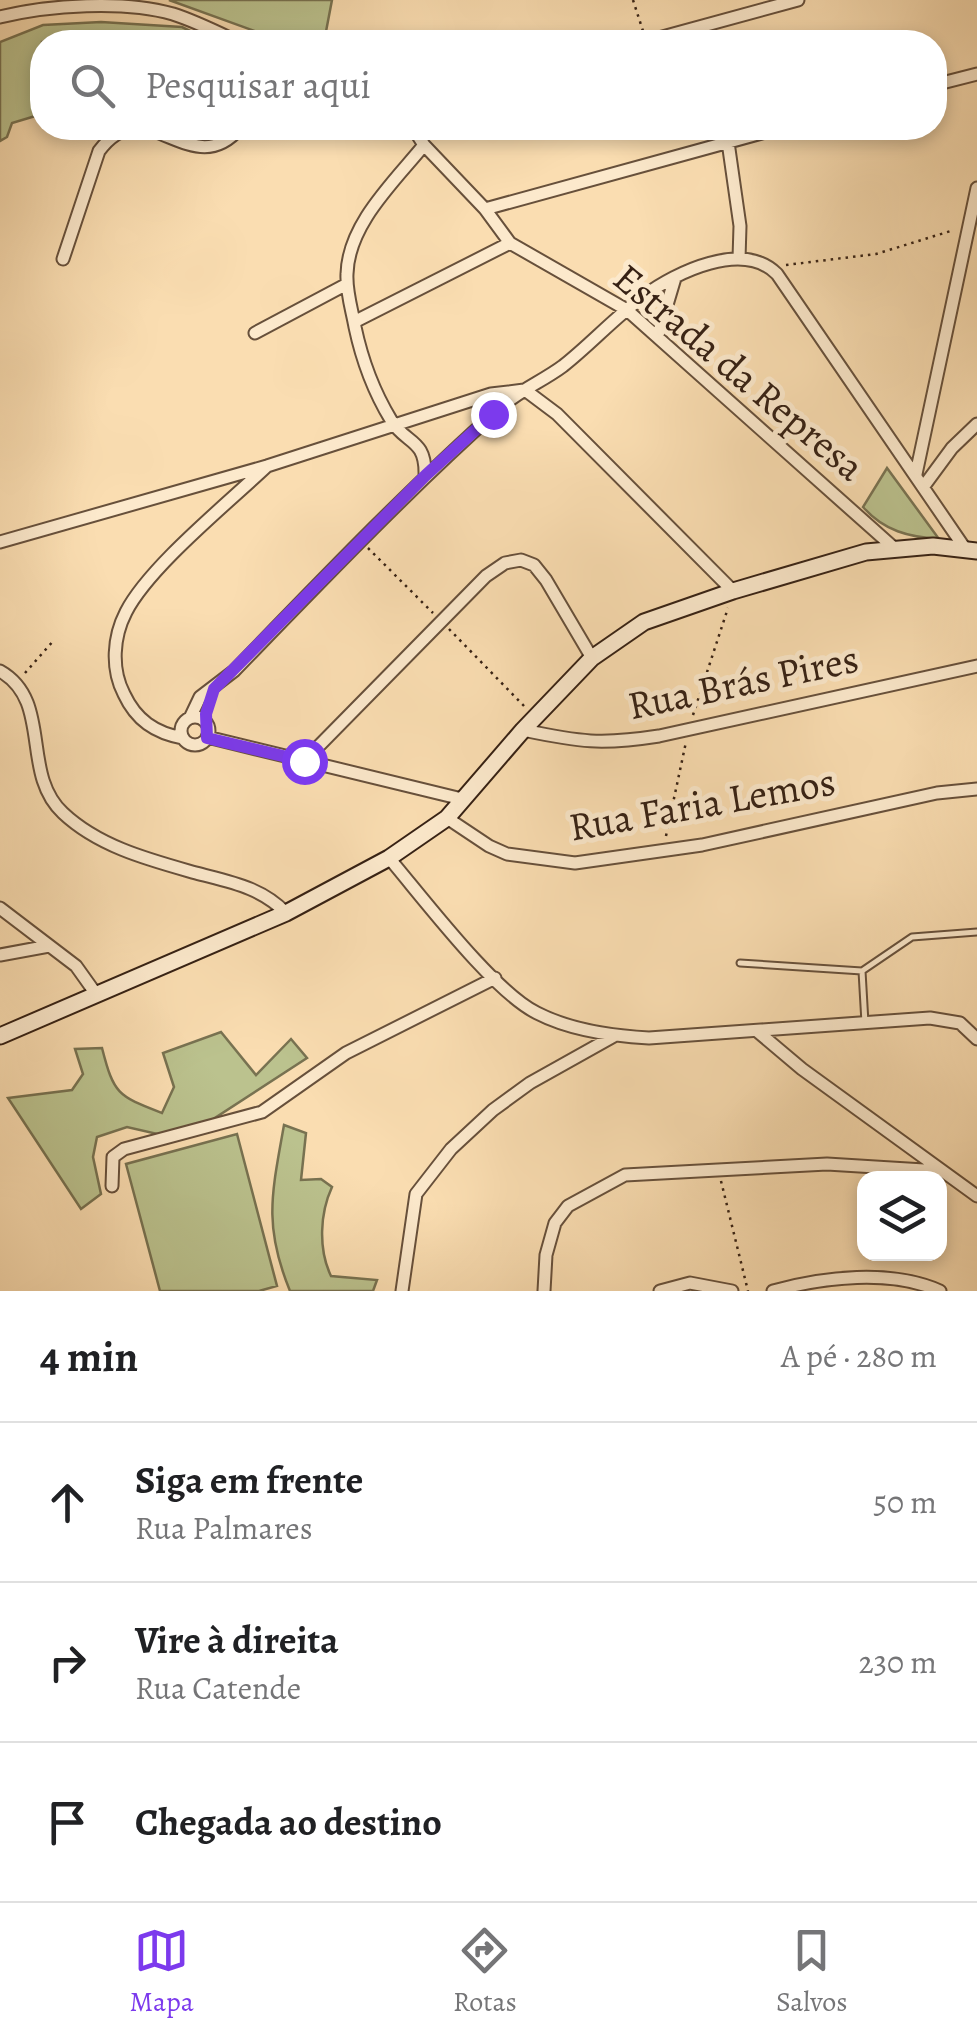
<!DOCTYPE html>
<html lang="pt">
<head>
<meta charset="utf-8">
<style>
	:root { --surface:#fff; --page:#f2f2f2; --text:#202124; --muted:#757577; --line:#e0e0e0; --accent:#7c3aed }
	body { margin:0; font-family:Alegreya,serif; background:var(--page); color:var(--text) }
	.controls { position:absolute; right:30px; bottom:30px; display:grid; overflow:hidden; border-radius:20px; box-shadow:0 5px 15px #0003 }
	.controls button { width:90px; height:90px; display:grid; place-items:center; padding:0; border:0; border-bottom:2px solid var(--line); background:var(--surface); color:var(--text); font:50px sans-serif }
	.stop { position:absolute; width:30px; height:30px; margin:-22px; border:8px solid #7c3aed; border-radius:50%; background:#fff }
	.stop.end { background:#7c3aed; border-color:#fff; box-shadow:0 2px 10px #0008 }
	.list { margin:0; padding:0; list-style:none }
	h2 { display:flex; justify-content:space-between; align-items:center; height:130px; margin:0; padding:0 40px; font-size:42px }
	h2 small { font-size:32px; font-weight:400; color:var(--muted) }
	.list li { display:grid; grid-template-columns:65px 1fr auto; gap:30px; align-items:center; box-sizing:border-box; height:160px; padding:0 40px; border-top:2px solid var(--line) }
	.list b { display:block; font-size:38px; white-space:nowrap }
	.list p { margin:0; font-size:32px; white-space:nowrap; color:var(--muted) }
	.list em { font-size:32px; font-style:normal; color:var(--muted) }
	.icon { flex:none; width:55px; height:55px; fill:none; stroke:currentColor; stroke-width:2; stroke-linecap:round; stroke-linejoin:round }
	.map { position:relative; flex:none; width:977px; height:1291px; overflow:hidden }
	.search { position:absolute; background:var(--surface); box-shadow:0 5px 15px #0003; left:30px; right:30px; top:30px; height:110px; display:flex; align-items:center; gap:25px; box-sizing:border-box; padding:0 35px; border-radius:40px; color:var(--muted); font-size:38px }
	.sheet { height:610px; background:var(--surface) }
	nav { display:flex; justify-content:space-around; align-items:center; box-sizing:border-box; height:140px; border-top:2px solid var(--line); background:var(--surface); font-size:28px; color:var(--muted) }
	nav a { display:grid; justify-items:center; gap:5px }
	nav .on { color:var(--accent) }
	.map>svg:first-child { display:block }
	.green { fill:#bbc28e; stroke:#787251; stroke-width:2.5 }
	.lines { fill:none; stroke-linecap:round; stroke-linejoin:round }
	.lane-casing { stroke:#67503b; stroke-width:9 }
	.street-casing { stroke:#67503b; stroke-width:15 }
	.secondary-casing { stroke:#362114; stroke-width:19 }
	.path { stroke:#362114; stroke-width:2.5; stroke-dasharray:2.5 5; stroke-linecap:butt }
	.lane { stroke:#fce9cc; stroke-width:5 }
	.street { stroke:#fce9cc; stroke-width:11 }
	.secondary { stroke:#fce9cc; stroke-width:15 }
	.route { stroke:#7c3aed; stroke-width:12 }
	.labels { text-anchor:middle; dominant-baseline:central; stroke-width:10; stroke-linejoin:round; paint-order:stroke }
	.street-label { font-size:40px; fill:#362114; stroke:#fce9cc }
</style>
</head>
<body>
<div class="map">
<svg width="977" height="1291" viewBox="0 0 977 1291">
	<rect width="100%" height="100%" fill="#faddb1"/>
	<filter id="stains"><feTurbulence type="fractalNoise" baseFrequency=".002" numOctaves="4"/><feColorMatrix values="0 0 0 0 .2 0 0 0 0 .09 0 0 0 0 .02 0 0 0 .5 -.17"/></filter>
	<radialGradient id="worn" r=".72"><stop offset=".6" stop-color="#630" stop-opacity="0"/><stop offset="1" stop-color="#630" stop-opacity=".3"/></radialGradient>
	<path class="green" d="M169,0h163l-8,42h-39z
		M101,22l81,5 31,15h-171v72l-30,9 -5,14 -7,4v-99l43,-17z
		M887,468l52,71c-30,-2 -55,-8 -76,-32z
		M221,1032l35,43 35,-36 16,19 -100,65 -41,13 -39,-9 -30,10 -4,20 8,37 -20,15 -73,-111 64,-8 11,-16 -8,-25 27,-1c12,47 16,48 60,65l12,-26 -11,-34z
		M284,1125l22,8 -5,47 20,-1 11,8c-12,26 -14,62 -1,89l46,4 -4,11h-83c-27,-66 -18,-98 -6,-166z
		M237,1134l40,152 -18,5h-99l-34,-127z"/>
	<g class="lines">
		<defs>
			<path id="lane" d="M740,963l122,8 50,-34 65,-5
				M862,971l3,52"/>
			<path id="street" d="M0,17c49,-12 124,-17 173,-3 22,7 44,18 65,28
				M644,42l154,-42
				M934,85l43,-11
				M413,128l11,17 61,64 25,34 117,67 266,237
				M728,142l12,84 -1,33
				M424,145c-29,36 -76,79 -77,129 -1,18 5,36 8,53 7,33 19,65 36,93 14,24 35,18 34,55
				M485,209l295,-81
				M63,259l36,-108c47,-64 92,34 141,-23
				M354,322l156,-79
				M255,333l92,-49
				M658,335l17,-57
				M525,390l32,24 176,177
				M916,474l61,-286
				M924,486l28,-38 25,-24
				M0,542l267,-76 224,-72 33,-4
				M0,671c53,30 20,102 63,142 36,34 87,47 133,60 34,9 65,14 90,40
				M181 731a14 14 0 1 1 28 0a14 14 0 1 1-28 0Z
				M190,718l10,-21 34,-26c87,-90 173,-180 266,-263 18,-17 43,-27 63,-42 28,-22 52,-49 81,-70 32,-24 99,-56 133,-22l189,276
				M523,730c57,12 78,15 136,6l318,-70
				M207,737l255,62
				M183,738c-28,-5 -47,-18 -59,-44 -13,-25 -11,-57 2,-82 23,-45 101,-108 140,-145
				M304,761l182,-185 19,-13 16,-3 13,5 12,15 46,78
				M447,818l42,28 18,8 68,9 127,-18 235,-52 40,-4
				M389,858c34,40 105,134 148,155 33,17 75,23 112,25l281,-20 30,5 17,16
				M0,908l76,58 20,28
				M0,955l49,-9
				M757,1031l45,38 175,127
				M112,1186l1,-29 11,-8 138,-37 84,-59 149,-75
				M402,1291l14,-97 35,-45 42,-39 37,-27 84,-47
				M544,1291l2,-36 9,-32 13,-17 57,-31 202,-11 113,7
				M660,1291l30,-8 42,8
				M773,1291c50,-14 118,-22 167,0"/>
			<path id="secondary" d="M0,1036l286,-123 103,-55 58,-40 76,-88 69,-72 52,-36 89,-31 133,-39 67,-6 44,5"/>
		</defs>
		<use href="#lane" class="lane-casing"/>
		<use href="#street" class="street-casing"/>
		<use href="#secondary" class="secondary-casing"/>
		<path class="path" d="M633,0l10,31
			M786,265l90,-11 78,-24
			M368,548l65,65
			M449,629l75,77
			M25,673l29,-33
			M693,715l35,-107
			M666,836l20,-94
			M721,1181l27,110"/>
		<use href="#lane" class="lane"/>
		<use href="#street" class="street"/>
		<use href="#secondary" class="secondary"/>
	</g>
	<g class="lines">
		<path class="route" d="M304,761l-97,-23 -1,-24 8,-25 212,-214 67,-61"/>
	</g>
	<g class="labels">
		<g class="street-label">
			<text transform="translate(739 372) rotate(40)">Estrada da Represa</text>
			<text transform="translate(743 682) rotate(-12)">Rua Brás Pires</text>
			<text transform="translate(702 804) rotate(-10)">Rua Faria Lemos</text>
		</g>
	</g>
	<rect width="100%" height="100%" filter="url(#stains)"/>
	<rect width="100%" height="100%" fill="url(#worn)"/>
</svg>
<div class="controls">
<button><svg class="icon" aria-label="layers" viewBox="0 0 24 24"><path d="M12 4l9 5-9 5-9-5zM3 14l9 5 9-5"/></svg></button>
</div>
<div class="stop" style="left:304px;top:761px"></div>
<div class="stop end" style="left:493px;top:414px"></div>
<div class="search"><svg class="icon" aria-label="search" viewBox="0 0 24 24"><circle cx="10" cy="10" r="6"/><path d="M15 15l6 6"/></svg>Pesquisar aqui</div>
</div>
<section class="sheet">
<h2>4 min<small>A pé · 280 m</small></h2>
<ul class="list">
<li><svg class="icon" aria-label="ahead" viewBox="0 0 24 24"><path d="M12 20V5M6 11l6-6 6 6"/></svg><div><b>Siga em frente</b><p>Rua Palmares</p></div><em>50 m</em></li>
<li><svg class="icon" aria-label="right" viewBox="0 0 24 24"><path d="M7 20v-9h11M14 6l5 5-5 5"/></svg><div><b>Vire à direita</b><p>Rua Catende</p></div><em>230 m</em></li>
<li><svg class="icon" aria-label="arrive" viewBox="0 0 24 24"><path d="M6 21V4h12l-3 4 3 4H6"/></svg><div><b>Chegada ao destino</b></div></li>
</ul>
</section>
<nav>
<a class="on"><svg class="icon" aria-label="map" viewBox="0 0 24 24"><path d="M3 6l6-2 6 2 6-2v14l-6 2-6-2-6 2zM9 4v14M15 6v14"/></svg>Mapa</a>
<a><svg class="icon" aria-label="directions" viewBox="0 0 24 24"><path d="M12 3l9 9-9 9-9-9zM9 14v-3h6M13 9l2 2-2 2"/></svg>Rotas</a>
<a><svg class="icon" aria-label="saved" viewBox="0 0 24 24"><path d="M7 4h10v16l-5-4-5 4z"/></svg>Salvos</a>
</nav>
</body>
</html>
